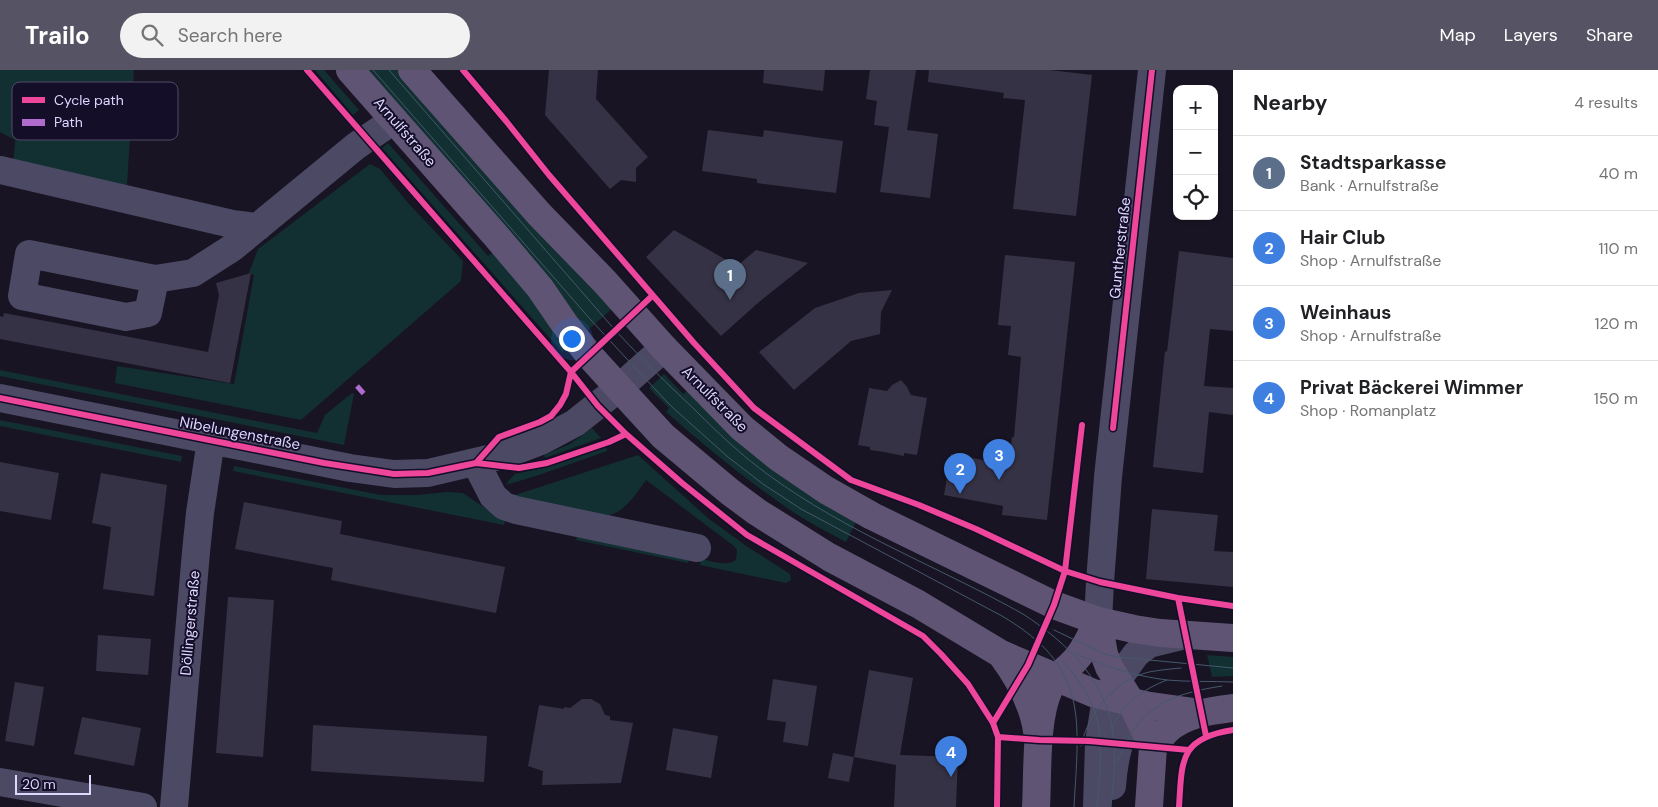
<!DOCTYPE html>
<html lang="en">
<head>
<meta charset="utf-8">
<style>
	:root { --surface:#fff; --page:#f2f2f2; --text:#202124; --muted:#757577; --line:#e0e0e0; --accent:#565464 }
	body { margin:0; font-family:"DM Sans",sans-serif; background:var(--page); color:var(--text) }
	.controls { position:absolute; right:15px; top:15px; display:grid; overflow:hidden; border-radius:10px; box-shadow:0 1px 4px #0004 }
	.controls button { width:45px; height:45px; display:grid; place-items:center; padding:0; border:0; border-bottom:1px solid var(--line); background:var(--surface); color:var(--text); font:25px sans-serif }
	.scale { position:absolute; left:15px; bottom:12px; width:76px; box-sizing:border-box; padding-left:5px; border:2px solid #ddd7ff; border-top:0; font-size:14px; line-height:18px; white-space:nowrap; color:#ddd7ff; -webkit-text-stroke:4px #140e29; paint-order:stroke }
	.you { position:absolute; left:571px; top:268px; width:18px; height:18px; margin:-12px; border:4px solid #fff; border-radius:50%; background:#1a73e8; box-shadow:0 0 0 8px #1a73e833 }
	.badge { display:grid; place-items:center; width:32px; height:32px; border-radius:50%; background:var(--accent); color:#fff; font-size:16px; font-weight:700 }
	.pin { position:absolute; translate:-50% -41px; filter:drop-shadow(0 1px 2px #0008) }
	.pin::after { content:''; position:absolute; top:26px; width:18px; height:15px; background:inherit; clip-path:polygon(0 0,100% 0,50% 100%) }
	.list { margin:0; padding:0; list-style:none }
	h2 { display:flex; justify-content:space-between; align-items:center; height:65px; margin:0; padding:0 20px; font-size:21px }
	h2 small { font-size:16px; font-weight:400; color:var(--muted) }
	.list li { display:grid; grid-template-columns:32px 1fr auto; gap:15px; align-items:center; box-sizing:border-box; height:75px; padding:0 20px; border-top:1px solid var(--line) }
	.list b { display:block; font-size:19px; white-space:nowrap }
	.list p { margin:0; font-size:16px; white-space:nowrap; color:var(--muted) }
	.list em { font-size:16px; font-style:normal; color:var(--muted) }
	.icon { flex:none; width:28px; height:28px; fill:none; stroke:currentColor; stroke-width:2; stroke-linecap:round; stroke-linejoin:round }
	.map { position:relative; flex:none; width:1233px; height:737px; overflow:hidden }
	header { display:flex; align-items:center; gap:30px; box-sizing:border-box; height:70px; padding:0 25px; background:var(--accent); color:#fff }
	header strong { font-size:24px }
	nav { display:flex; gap:28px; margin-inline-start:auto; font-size:18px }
	.search { width:350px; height:45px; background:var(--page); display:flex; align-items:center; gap:12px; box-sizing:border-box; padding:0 18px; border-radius:28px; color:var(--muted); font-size:19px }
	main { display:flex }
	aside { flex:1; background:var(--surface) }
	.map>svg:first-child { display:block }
	.green { fill:#122f32 }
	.building { fill:#363245 }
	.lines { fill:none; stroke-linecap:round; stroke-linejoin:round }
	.minor { stroke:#4c4964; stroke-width:28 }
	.major { stroke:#605475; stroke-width:28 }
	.tram { stroke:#45586d; stroke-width:1 }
	.quiet { stroke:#b06ccc; stroke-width:5; stroke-dasharray:10 5; stroke-linecap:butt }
	.cycleway-casing { stroke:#140e29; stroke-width:9 }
	.cycleway { stroke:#ed469a; stroke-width:6 }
	.labels { text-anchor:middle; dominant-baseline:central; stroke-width:4; stroke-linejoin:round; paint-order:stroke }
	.street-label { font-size:15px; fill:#ddd7ff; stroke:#140e29 }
	.key { fill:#140e29; stroke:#504a69; stroke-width:1 }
	.key-label { font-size:14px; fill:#ddd7ff }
</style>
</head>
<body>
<header>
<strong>Trailo</strong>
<div class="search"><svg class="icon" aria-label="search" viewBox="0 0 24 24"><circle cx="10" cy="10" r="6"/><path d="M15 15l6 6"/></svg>Search here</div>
<nav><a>Map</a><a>Layers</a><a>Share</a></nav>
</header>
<main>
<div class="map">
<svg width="1233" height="737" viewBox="0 0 1233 737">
	<rect width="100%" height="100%" fill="#181423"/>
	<path class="green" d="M0,0h134l-7,116 -114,-18 2,-28 -15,-8z
		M315,0h9l35,40 -6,5z
		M366,0h31l217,237 -26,23z
		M388,73l100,113 4,-3 36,39 41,55 -7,5 -180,-204z
		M370,94l10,5 29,35 54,57 -2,20 -160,139 -186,-37 2,-17 117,18 20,-109 -5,-2 9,-24z
		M0,300l317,63 8,-18 27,-22 2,1 -10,51 -344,-69z
		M664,304l19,20 4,-3 170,129 -11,22c-17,-9 -34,-18 -50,-28 -46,-31 -89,-66 -130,-102l3,-4 -20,-20z
		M0,350l182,36 -1,6 -181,-36z
		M592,358l9,10 -56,20 -1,-3 26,-11z
		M606,375l1,6 -65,23 -36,11 3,-5 6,-6 27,-6z
		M638,385l71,64 39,28 42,27 1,5 -1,2 -4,2 -86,-18 1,-6c11,2 25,8 35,1l1,-10 -3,-4 -88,-66c-10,14 -22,34 -41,36l-96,-19z
		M234,396l147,29h36l30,-3 16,1 34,23 8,3 -1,6 -271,-54z
		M578,464l111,22 -1,7 -112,-23z
		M1207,585l26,2v19l-21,1z"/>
	<path class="building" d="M549,0h49l-2,29 52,58 -12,11v14l-15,-2 -11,9 -65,-74z
		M764,0h61l-2,21 -60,-8z
		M870,0h46l-9,60 31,4 -8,64 -50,-6 9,-65 8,1 -23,-3 3,-24 -11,-2z
		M929,0h121l42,5 -16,141 -63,-7 12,-109 -22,-2 1,-5 -76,-11z
		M708,60l55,7 1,-7 79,11 -7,52 -79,-10v-4l-55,-8z
		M674,160l63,36 19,-16 52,13 -49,39 -38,34 -75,-79z
		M1179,181l54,7v73l-23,-2 -6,57 29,2v27l-24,-3 -6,61 -50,-6 12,-116 2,1z
		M1005,185l70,7 -28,258 -45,-5 1,-9 -59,-11 7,-41 58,11 3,-28h2l7,-80 -13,-2 3,-29 -13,-1z
		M251,203l-21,110 -230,-44v-23l3,1 1,-4 204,39 11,-57 -3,-12z
		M892,220l-11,22 -1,22 -29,7 -57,49 -35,-38 56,-44 44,-15z
		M901,310l6,7 4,8 16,3 -10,57 -13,-2v3l-20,-4 -14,-2v-3l-12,-2 11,-57 18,3 5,-6z
		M0,392l59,11 -8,47 -51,-9z
		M101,403l66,12 -13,111 -51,-7 8,-62 -19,-4z
		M244,432l98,19 -2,13 165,33 -9,46 -165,-33 2,-12 -98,-19z
		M1152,439l66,6 -4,36 19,1v35l-87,-8z
		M228,527l46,3 -11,157 -47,-4z
		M98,565l53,4 -3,36 -52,-4z
		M869,600l44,8 -13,77 58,2 -2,50h-62l2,-42 -42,-8z
		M773,609l44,7 -9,60 -25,-4 3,-20 -19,-2z
		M15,612l29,5 -10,59 -29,-5z
		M582,629h9l9,5 5,11 5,1v4l23,3 -12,60 -79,2 1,-14 -15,-5 11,-61 25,4v-2l6,1z
		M82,647l59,11 -7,38 -60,-12z
		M313,655l174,11 -3,46 -173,-11z
		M673,658l45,8 -7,42 -45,-8z
		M833,683l21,4 -5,25 -21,-4z"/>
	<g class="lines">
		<path class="minor" d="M0,100l232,54 26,3
			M155,209l-7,34 -22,4 -104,-21 7,-42 126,25 38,-6 39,-25 124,-102 38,-26
			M0,328l350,70 44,6 34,-1 76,-18 37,-14 34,-18 44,-35 45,-40
			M476,393l17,33 11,10 12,4 181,38
			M1098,551l2,-39 8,-105 44,-407
			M0,712l143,25
			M1112,716c2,-29 9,-63 32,-81
			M174,737l22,-255 4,-39 11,-73
			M1097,737l2,-64 6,-39 4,-12 27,-38 13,-10 33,-8"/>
		<path class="major" d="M350,0l146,166 44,52 24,35 25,32 30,33 44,48 67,56 27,20 72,45 89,47 83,50 92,39 51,12 57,8
			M412,0l127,144 66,68 59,66 78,80 37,30 47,32 46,26 182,89 44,16 36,8 26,4 73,5
			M1098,551l6,33 5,13 22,35 22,45 -4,60
			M1001,584c17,23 32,48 36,77
			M1153,677c4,-5 8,-11 13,-16 18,-17 43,-20 67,-23
			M1036,737c2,-34 -1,-87 13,-118 7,-13 19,-20 28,-31 9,-10 15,-25 21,-37"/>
		<path class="tram" d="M373,0l217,249 48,52 33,35 57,51 35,27 38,25 201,107c87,51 77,102 72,191
			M389,0l226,260c25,27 51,53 78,78 24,24 49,48 77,68 78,57 169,91 253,138 46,30 86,69 91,127 2,22 -1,45 -3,66
			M1054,560l50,24 14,3 115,11
			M1074,583c30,13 60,23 93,27 21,2 44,1 66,2
			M1062,590c16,18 31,39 36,63 5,25 1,58 -1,84
			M1111,660c10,-25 32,-41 56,-50
			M1081,676c7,-33 34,-66 68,-74 11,-2 21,-3 32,-4
			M1117,693c21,-55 48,-68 105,-77"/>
		<path class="quiet" d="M357,316l8,9"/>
		<defs>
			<path id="cycleway" d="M307,0l264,302 27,34 28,28 56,49 65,52 176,101 18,18 27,30 25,39 5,14 -1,70
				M463,0l43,51 43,54 145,168 60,65 97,72 68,25 57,24 89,42 35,11 78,16 55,8
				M0,328l324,65 70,11 34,-1 48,-10 43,5 28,-5 62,-21 17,-8
				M1113,358l39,-358
				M476,393l23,-26 41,-15 11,-6 9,-11 6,-11 5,-22 81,-76
				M1178,528l28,138
				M993,653l35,-58 26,-60 11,-34 17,-146
				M998,667l41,3 50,1 100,9
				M1179,737c3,-46 0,-69 54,-77"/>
		</defs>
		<use href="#cycleway" class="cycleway-casing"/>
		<use href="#cycleway" class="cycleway"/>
	</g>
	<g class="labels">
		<g class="street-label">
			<text transform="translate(405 62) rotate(49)">Arnulfstraße</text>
			<text transform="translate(1120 178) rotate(-84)">Guntherstraße</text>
			<text transform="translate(715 329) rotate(45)">Arnulfstraße</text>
			<text transform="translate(240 363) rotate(11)">Nibelungenstraße</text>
			<text transform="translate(190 553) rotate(-85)">Döllingerstraße</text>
		</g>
	</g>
	<rect x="12" y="12" width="166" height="58" rx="8" class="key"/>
	<rect x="22" y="27" width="23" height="6" fill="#ed469a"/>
	<rect x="22" y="49" width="23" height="7" fill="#b06ccc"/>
	<g class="key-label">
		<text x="54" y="35">Cycle path</text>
		<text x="54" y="57">Path</text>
	</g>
</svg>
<div class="controls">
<button>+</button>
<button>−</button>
<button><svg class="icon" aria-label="locate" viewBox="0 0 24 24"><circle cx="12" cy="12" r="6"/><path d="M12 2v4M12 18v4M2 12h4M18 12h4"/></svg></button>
</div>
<div class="scale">20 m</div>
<div class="you"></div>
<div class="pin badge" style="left:730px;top:230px;background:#5c6f8a">1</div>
<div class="pin badge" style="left:960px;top:424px;background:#3f7fe0">2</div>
<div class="pin badge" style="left:999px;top:410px;background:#3f7fe0">3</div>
<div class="pin badge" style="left:951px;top:707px;background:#3f7fe0">4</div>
</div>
<aside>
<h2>Nearby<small>4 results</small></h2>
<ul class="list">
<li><span class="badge" style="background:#5c6f8a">1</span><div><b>Stadtsparkasse</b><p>Bank · Arnulfstraße</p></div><em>40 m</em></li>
<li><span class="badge" style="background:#3f7fe0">2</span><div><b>Hair Club</b><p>Shop · Arnulfstraße</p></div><em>110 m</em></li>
<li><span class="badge" style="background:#3f7fe0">3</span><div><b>Weinhaus</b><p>Shop · Arnulfstraße</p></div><em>120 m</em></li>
<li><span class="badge" style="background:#3f7fe0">4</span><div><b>Privat Bäckerei Wimmer</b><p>Shop · Romanplatz</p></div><em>150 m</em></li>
</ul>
</aside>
</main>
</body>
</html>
